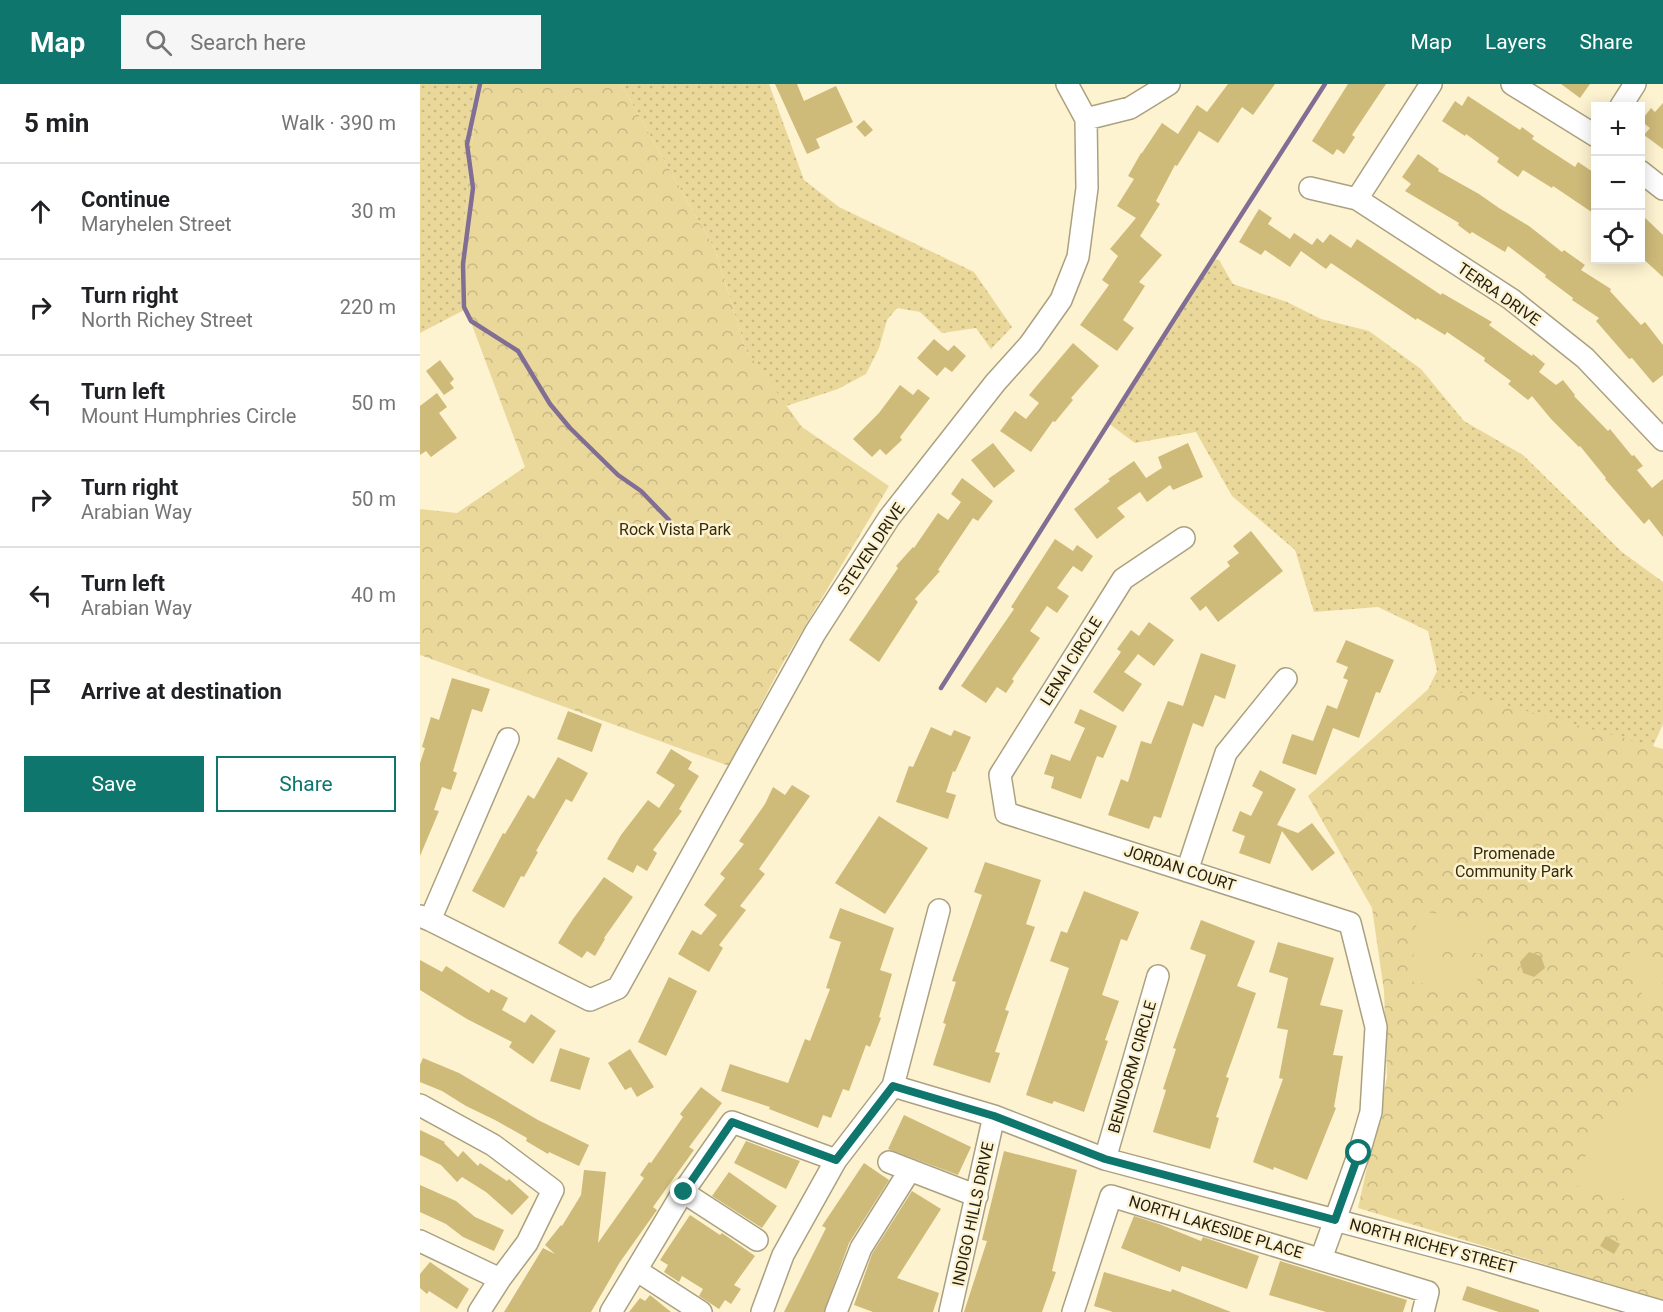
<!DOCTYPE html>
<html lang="en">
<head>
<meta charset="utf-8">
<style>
	:root { --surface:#fff; --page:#f6f6f6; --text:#202124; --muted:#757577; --line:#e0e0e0; --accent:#0f766e }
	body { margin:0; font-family:Roboto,sans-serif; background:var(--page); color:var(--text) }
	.controls { position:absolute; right:18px; top:18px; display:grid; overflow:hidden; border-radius:0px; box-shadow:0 3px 15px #0003 }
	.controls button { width:54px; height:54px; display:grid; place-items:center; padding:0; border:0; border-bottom:2px solid var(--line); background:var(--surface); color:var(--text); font:30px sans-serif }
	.stop { position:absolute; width:18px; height:18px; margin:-14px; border:4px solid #0f766e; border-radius:50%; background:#fff }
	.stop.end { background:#0f766e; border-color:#fff; box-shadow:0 2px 6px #0008 }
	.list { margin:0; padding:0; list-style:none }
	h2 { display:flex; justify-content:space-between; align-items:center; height:78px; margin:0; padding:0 24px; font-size:26px }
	h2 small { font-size:20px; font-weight:400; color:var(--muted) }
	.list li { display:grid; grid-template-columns:39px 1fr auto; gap:18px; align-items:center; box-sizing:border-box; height:96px; padding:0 24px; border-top:2px solid var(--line) }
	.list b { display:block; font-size:22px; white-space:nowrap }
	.list p { margin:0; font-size:20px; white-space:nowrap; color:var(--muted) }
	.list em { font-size:20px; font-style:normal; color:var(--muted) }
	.actions { display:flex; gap:12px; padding:18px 24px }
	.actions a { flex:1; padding:14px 0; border:2px solid var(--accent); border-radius:0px; text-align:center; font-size:21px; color:var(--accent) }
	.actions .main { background:var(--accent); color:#fff }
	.icon { flex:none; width:33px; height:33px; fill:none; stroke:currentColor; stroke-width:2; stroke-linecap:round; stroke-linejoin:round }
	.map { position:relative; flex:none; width:1243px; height:1228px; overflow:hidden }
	header { display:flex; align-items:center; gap:36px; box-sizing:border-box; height:84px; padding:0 30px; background:var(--accent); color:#fff }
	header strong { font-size:28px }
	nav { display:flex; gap:33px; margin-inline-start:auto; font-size:21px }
	.search { width:420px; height:54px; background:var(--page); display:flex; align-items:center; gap:15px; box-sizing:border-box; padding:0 21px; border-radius:0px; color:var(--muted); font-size:22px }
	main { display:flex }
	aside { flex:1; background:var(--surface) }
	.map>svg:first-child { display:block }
	.grass { fill:url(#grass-dots) }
	.park { fill:url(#park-crowns) }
	.garden { fill:#ead89b }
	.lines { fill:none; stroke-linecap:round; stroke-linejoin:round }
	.stream { stroke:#816e94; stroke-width:4.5 }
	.building { fill:#ceba79 }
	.minor-casing { stroke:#aba180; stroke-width:24 }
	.minor { stroke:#fff; stroke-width:21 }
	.route { stroke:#0f766e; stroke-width:8 }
	.labels { text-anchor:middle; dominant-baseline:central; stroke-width:5; stroke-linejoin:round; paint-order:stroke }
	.street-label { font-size:16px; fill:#221e11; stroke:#fef3d0 }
	.park-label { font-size:16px; fill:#352c0e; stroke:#fef3d0 }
</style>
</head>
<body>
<header>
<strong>Map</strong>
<div class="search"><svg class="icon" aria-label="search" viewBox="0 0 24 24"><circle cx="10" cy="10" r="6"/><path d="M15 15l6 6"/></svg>Search here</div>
<nav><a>Map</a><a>Layers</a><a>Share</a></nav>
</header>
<main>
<aside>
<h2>5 min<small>Walk · 390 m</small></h2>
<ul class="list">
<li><svg class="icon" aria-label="ahead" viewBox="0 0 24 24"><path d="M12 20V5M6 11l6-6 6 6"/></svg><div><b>Continue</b><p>Maryhelen Street</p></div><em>30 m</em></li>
<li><svg class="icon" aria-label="right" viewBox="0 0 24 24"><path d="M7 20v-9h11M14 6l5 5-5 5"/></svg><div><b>Turn right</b><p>North Richey Street</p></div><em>220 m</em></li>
<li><svg class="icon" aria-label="left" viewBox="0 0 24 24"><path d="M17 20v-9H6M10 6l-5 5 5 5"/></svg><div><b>Turn left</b><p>Mount Humphries Circle</p></div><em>50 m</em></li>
<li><svg class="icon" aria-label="right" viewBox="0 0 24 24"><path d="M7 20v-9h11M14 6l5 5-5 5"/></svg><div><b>Turn right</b><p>Arabian Way</p></div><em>50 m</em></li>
<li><svg class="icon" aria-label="left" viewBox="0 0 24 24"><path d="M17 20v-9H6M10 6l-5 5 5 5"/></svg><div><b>Turn left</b><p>Arabian Way</p></div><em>40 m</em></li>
<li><svg class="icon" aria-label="arrive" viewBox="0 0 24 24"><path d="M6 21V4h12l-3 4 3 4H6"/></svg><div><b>Arrive at destination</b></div></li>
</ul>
<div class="actions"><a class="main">Save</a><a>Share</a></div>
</aside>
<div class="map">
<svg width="1243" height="1228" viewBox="0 0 1243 1228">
	<defs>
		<pattern id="grass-dots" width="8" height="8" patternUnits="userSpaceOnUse" patternTransform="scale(1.5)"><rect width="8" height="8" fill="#ead89b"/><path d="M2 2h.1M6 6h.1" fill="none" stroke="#c8b984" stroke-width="1.8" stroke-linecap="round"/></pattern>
		<pattern id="park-crowns" width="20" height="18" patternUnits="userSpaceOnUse" patternTransform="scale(1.5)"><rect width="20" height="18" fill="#ead89b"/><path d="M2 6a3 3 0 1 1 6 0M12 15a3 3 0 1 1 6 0" fill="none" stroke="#c8b984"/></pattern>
	</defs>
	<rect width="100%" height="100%" fill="#fef3d0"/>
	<path class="grass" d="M0,0h55l-1,39 -13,130 5,56 -46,24z
		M201,0h148l35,96 35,27 135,65 38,55 -21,22 -15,-21 -34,5 -22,-21 -23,-4 -10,12 -8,28 -13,26 -28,15 -52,17 -40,-56 -31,-100z
		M793,175l6,1 14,24 54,18 34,17 48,12 52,38 43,52 59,34 99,97 41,30v142l-10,22 10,7 -254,-25 28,-57 -9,-40 -50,-24 -64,5 -19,-62 -63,-54 -36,-64 -61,11 -27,-20z"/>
	<path class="park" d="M55,0h146l94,166 31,100 56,77 87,59 -109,182 -51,98 -309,-111v-146l37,4 68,-46 -59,-158 -5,-56 13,-130z
		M1013,601l230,64v551l-305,-92 29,-131 -3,-86 -12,-83 -64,-112z"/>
	<path class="garden" d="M1001,827l65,11 -3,32 -64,-8 -7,-7z
		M1222,864c21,13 21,28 21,52l-7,2 -11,-4 -19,-26 -1,-11 6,-10z
		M994,867l67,13 -7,30 -64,-13z
		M1243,995v131l-88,-25c7,-28 31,-71 55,-87 10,-8 22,-13 33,-19z"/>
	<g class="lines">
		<path class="stream" d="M60,0l-13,60 6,44 -10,76 1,43 7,14 47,30 32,53 20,24 48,47 23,16 28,29
			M521,604l236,-373 148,-231"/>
	</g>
	<path class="building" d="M355,0h22l7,17 32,-15 17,36 -37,17 4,9 -13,6z
		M808,0h47l-22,31 -11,-8 -24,36 -19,-12 -22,35 -2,-1 -19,36 4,3 -20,32 22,19 -23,27 6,4 -22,34 11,8 -17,23 -37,-26 29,-40 -7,-5 16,-24 -8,-7 26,-31 -19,-12 17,-27 -6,-3 13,-23h1l20,-30 16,11 19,-29 10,7z
		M928,0h38l-34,51 3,2 -11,17 -7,-5 -4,6 -21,-14z
		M1141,0h29l-10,14z
		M1048,12l52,34 2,-3 12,9 -2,3 43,28 3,-5 18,12v41l-43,-29 -1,2 -29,-18 -5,7 -21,-15 2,-4 -33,-24 -1,2 -23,-15 13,-20 7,5z
		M1243,19v46l-19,-14 6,-7 -9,-7 10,-13 4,4z
		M444,36l9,10 -8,7 -9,-10z
		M998,70l21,15 -1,2 41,23 20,14 30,18 33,26 2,-2 21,15 -4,5 30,19 -1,2 31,34 4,-3 18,23v30l-10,8 -21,-25 -3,1 -33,-38 3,-3 -27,-18 1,-2 -28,-21 1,-2 -38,-29 -3,6 -33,-20 -2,2 -12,-9 1,-2 -54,-32 6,-7 -9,-7z
		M839,125l13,9 -4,6 22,15 4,-6 18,12 5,-7 6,5 7,-9 21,14 6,-9 84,56 1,-2 50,29 -3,3 43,31 1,-2 12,10 -6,8 17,13 7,-5 12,15 -1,1 34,35 2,-2 22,27 2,-1 9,11 -6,4 15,18 11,-9v58l-14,-18 -5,5 -39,-45 1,-1 -26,-32 -1,1 -28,-28 -19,-23 -4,4 -20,-16 3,-3 -27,-20 1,-3 -38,-26 -2,3 -28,-17 -1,2 -85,-57 -5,6 -25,-18 -11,16 -25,-17 -4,5 -22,-13z
		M1221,130l22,21v42l-22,-20z
		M514,255l14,12 6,-6 12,11 -14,16 -7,-5 -8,9 -20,-18z
		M653,259l26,23 -28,32 2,2 -18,22 -2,-1 -22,31 -31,-21 15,-20 11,8 13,-16 -10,-8z
		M20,276l14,19 -4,4 4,5 -10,7 -18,-24z
		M480,301l13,10 5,-6 12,9 -30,39 2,3 -16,15 -6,-6 -8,8 -19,-18 26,-26z
		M17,309l10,14 -8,6 18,25 -26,19 -5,-6 -6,4v-49z
		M573,359l22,28 -21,17 -23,-28z
		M768,359l15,34 -30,13 -3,-5 -23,17 -7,-10 -23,16 8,9 -28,22 -23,-30 36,-28 -2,-2 26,-18 12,17 16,-10 -4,-11z
		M542,394l31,23 -15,20 -5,-3 -35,52 2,1 -25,28 3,3 -39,60 -30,-22 49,-72 -2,-2 17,-19 1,1 24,-35 10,7 13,-18 -10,-8z
		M831,447l32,40 -65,51 -12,-16 -6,5 -10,-13 40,-32 -3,-4 12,-9 -6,-7z
		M635,455l18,12 4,-6 16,11 -11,16 -9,-6 -16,22 12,8 -12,17 -10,-7 -17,25 10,7 -28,41 2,2 -8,12 -9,-6 -11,16 -25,-17 53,-77 -3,-2z
		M729,538l25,18 -20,26 -16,-12 -14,18 18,12 -19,28 -30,-20 28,-40 -4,-3 14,-19 8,6z
		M926,556l48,20 -14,33 -4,-1 -17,46 -26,-10 -17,47 -34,-12 10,-29 21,7 14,-36 10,4 11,-29 -5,-2 5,-11 -12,-5z
		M781,569l35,12 -11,34 -10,-4 -12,32 -10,-4 -32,95 -7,-2 -5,13 -41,-14 13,-36 7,3 13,-41 10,3 17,-43 15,5z
		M32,594l38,11 -8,23 -10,-3 -19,62 4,2 -6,17 -9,-3 -8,23 5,1 -19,45v-93l5,-15 -3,-1 9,-30 8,3z
		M660,625l37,17 -14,32 -6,-2 -16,43 -30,-11 3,-11 -10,-3 7,-20 19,7 15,-33 -11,-5z
		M148,627l34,13 -10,28 -35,-13z
		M511,643l20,9 3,-6 17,7 -16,35 -2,-1 -7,21 10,3 -8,24 -52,-17 13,-36 4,1z
		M251,665l21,13 -4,7 11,7 -20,33 3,2 -29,39 4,3 -10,18 -10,-6 -4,8 -26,-14 14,-24 27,-35 11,8 16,-23 -19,-12z
		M138,673l30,16 -16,29 -6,-3 -30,52 2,1 -14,25 -3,-1 -17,32 -32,-17 31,-58 2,1 23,-39 6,4z
		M840,686l36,19 -19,36 21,8 14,-10 23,30 -23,18 -30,-40 -12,33 -31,-11 6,-17 -13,-5 8,-20 11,5 12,-24 -11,-6z
		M372,701l18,11 -51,73 6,5 -25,32 6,4 -27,35 4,3 -14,24 -31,-18 14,-24 9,5 16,-20 -13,-10 21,-27 -5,-4 24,-30 -5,-3 26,-37 8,-17 12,8z
		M459,732l49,32 -43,66 -50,-31z
		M565,778l56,18 -15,44 9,3 -30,83 4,1 -14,41 5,1 -10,30 -57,-18 13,-41 -3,-1 13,-41 -4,-1 30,-86 -8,-3z
		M184,793l29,20 -29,41 1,1 -10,17 -8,-5 -5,7 -24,-15 15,-24z
		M664,807l55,21 -12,29 -6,-2 -19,56 17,6 -14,39 3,1 -24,71 -30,-11 -2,3 -26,-9 43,-127 -19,-7 11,-30 6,2z
		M420,824l54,20 -14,42 12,4 -13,43 2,1 -11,29 -4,-2 -17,46 -6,-2 -12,29 -8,-3 -5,13 -49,-19 1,-2 -49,-16 9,-27 58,19 17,-44 5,2 20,-52 -4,-1 15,-46 -12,-4z
		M781,836l54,21 -18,45 19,7 -30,84 3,1 -13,39 3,1 -9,31 -57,-17 13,-42 -3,-1 13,-40 -3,-1 33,-93 -16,-6z
		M858,858l56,16 -14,47 23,5 -10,45 10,1 -9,51 2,1 -29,72 -33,-13 -1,3 -20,-8 30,-83 -4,-1 9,-48 -11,-2 11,-50 -19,-6z
		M1109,868l12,4 4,12 -11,9 -11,-4 -3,-11z
		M0,876l22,12 4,-6 43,27 2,-4 17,9 -6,12 23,13 6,-9 25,17 -23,33 -24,-17 3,-5 -45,-23 -47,-29z
		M249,893l28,14 -31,65 -28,-14z
		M140,964l30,10 -10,32 -30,-9z
		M210,965l24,38 -17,10 -6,-10 -6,3 -17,-27z
		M3,974l36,15 79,47 51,25 -10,21 -30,-14 -1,2 -22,-13 1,-3 -32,-18 -29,-14 -24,-15 -22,-9v-17z
		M281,1003l21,16 -33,44 5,3 -41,57 4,3 -37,52 -29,50h-87l39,-64 12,6 -10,-9 16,-20 1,1 19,-31 3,-25 22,2 -8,71 46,-65 -4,-3 9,-13 2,1 32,-46 -3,-3z
		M484,1031l67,32 -13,28 -70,-26z
		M0,1046l25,12 -1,1 14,14 5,-6 15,15 2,-3 27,18 2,-2 20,18 -17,18 -26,-23 -24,-15 -5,5 -16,-17 -21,-10z
		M326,1057l54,20 -14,28 -52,-26z
		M584,1067l73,19 -25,101 4,1 -14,40h-78l23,-71 -5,-1z
		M444,1079l25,17 -40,63 -25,69h-40l42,-84 -4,-2z
		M309,1088l48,34 -15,22 -50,-32z
		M0,1101l36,16 19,16 29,13 -10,21 -31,-14 -17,-13 -26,-12z
		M492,1107l29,18 -44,69 42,15 -6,19h-60l-19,-7 18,-51z
		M270,1131l30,20 2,-2 33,23 -21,29 7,4 -10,15 -6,-4 -6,9 -20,-13 4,-7 -21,-13 -3,6 -15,-10 4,-7 -8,-5z
		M714,1132l25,8 42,17 2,-4 56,19 -12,33 -65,-23 -2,6 -59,-24z
		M1186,1152l14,8 -6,10 -14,-8z
		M860,1177l127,39 -4,12h-77l-57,-17z
		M10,1178l39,27 -12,20 -28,-18 -2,3 -7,-6v-14z
		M684,1188l67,20 1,-3 59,23h-118l-19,-6z
		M1047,1202l72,24v2h-40l-37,-12z
		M230,1211l21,17h-42l11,-14 5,3z"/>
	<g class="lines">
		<defs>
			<path id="minor" d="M1092,0l84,52
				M1201,22l14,-22
				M666,35l44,-11 39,-24
				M1220,87l23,18
				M890,104l47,11 154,100 74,59 78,82
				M937,115l74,-115
				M764,454l-61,41 -123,196 6,38 344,110 26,104 -5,85 -12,41 -38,106
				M767,787l39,-118 60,-74
				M0,832l10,4 160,80 28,-12 197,-355 74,-115 106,-135 35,-39 31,-44 17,-43 9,-69 -1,-69 -19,-35
				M10,836l78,-181
				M473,1002l101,30 111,43 377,100 181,53
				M0,1021l73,40 60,45 -26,53 -27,36 -21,33
				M685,1075l53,-183
				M469,1078l88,34
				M263,1108l74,48
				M0,1157l80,38
				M216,1186l65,42
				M191,1228l72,-120 49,-70 104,38
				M342,1228l21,-57 53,-95 57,-74 46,-176
				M416,1228l25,-64 49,-78
				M530,1228l44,-196
				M653,1228l38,-116 317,96 -5,20"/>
		</defs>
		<use href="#minor" class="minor-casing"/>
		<use href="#minor" class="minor"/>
	</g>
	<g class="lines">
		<path class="route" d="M264,1108l48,-70 104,38 57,-74 101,30 111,43 230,61 24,-67"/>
	</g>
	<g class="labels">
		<g class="street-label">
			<text transform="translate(1079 210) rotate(35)">TERRA DRIVE</text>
			<text transform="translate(451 465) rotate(-56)">STEVEN DRIVE</text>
			<text transform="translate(651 577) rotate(-58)">LENAI CIRCLE</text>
			<text transform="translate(760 784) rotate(18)">JORDAN COURT</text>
			<text transform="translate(712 983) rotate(-74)">BENIDORM CIRCLE</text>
			<text transform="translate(553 1130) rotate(-78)">INDIGO HILLS DRIVE</text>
			<text transform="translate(796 1143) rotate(17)">NORTH LAKESIDE PLACE</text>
			<text transform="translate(1013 1162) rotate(15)">NORTH RICHEY STREET</text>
		</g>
		<g class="park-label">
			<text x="255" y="445">Rock Vista Park</text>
			<text x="1094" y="769">Promenade<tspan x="1094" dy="18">Community Park</tspan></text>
		</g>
	</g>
</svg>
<div class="controls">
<button>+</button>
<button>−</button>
<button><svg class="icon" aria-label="locate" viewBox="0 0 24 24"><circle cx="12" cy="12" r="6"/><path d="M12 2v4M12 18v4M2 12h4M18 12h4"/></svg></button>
</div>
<div class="stop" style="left:939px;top:1069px"></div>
<div class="stop end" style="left:264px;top:1108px"></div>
</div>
</main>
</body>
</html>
